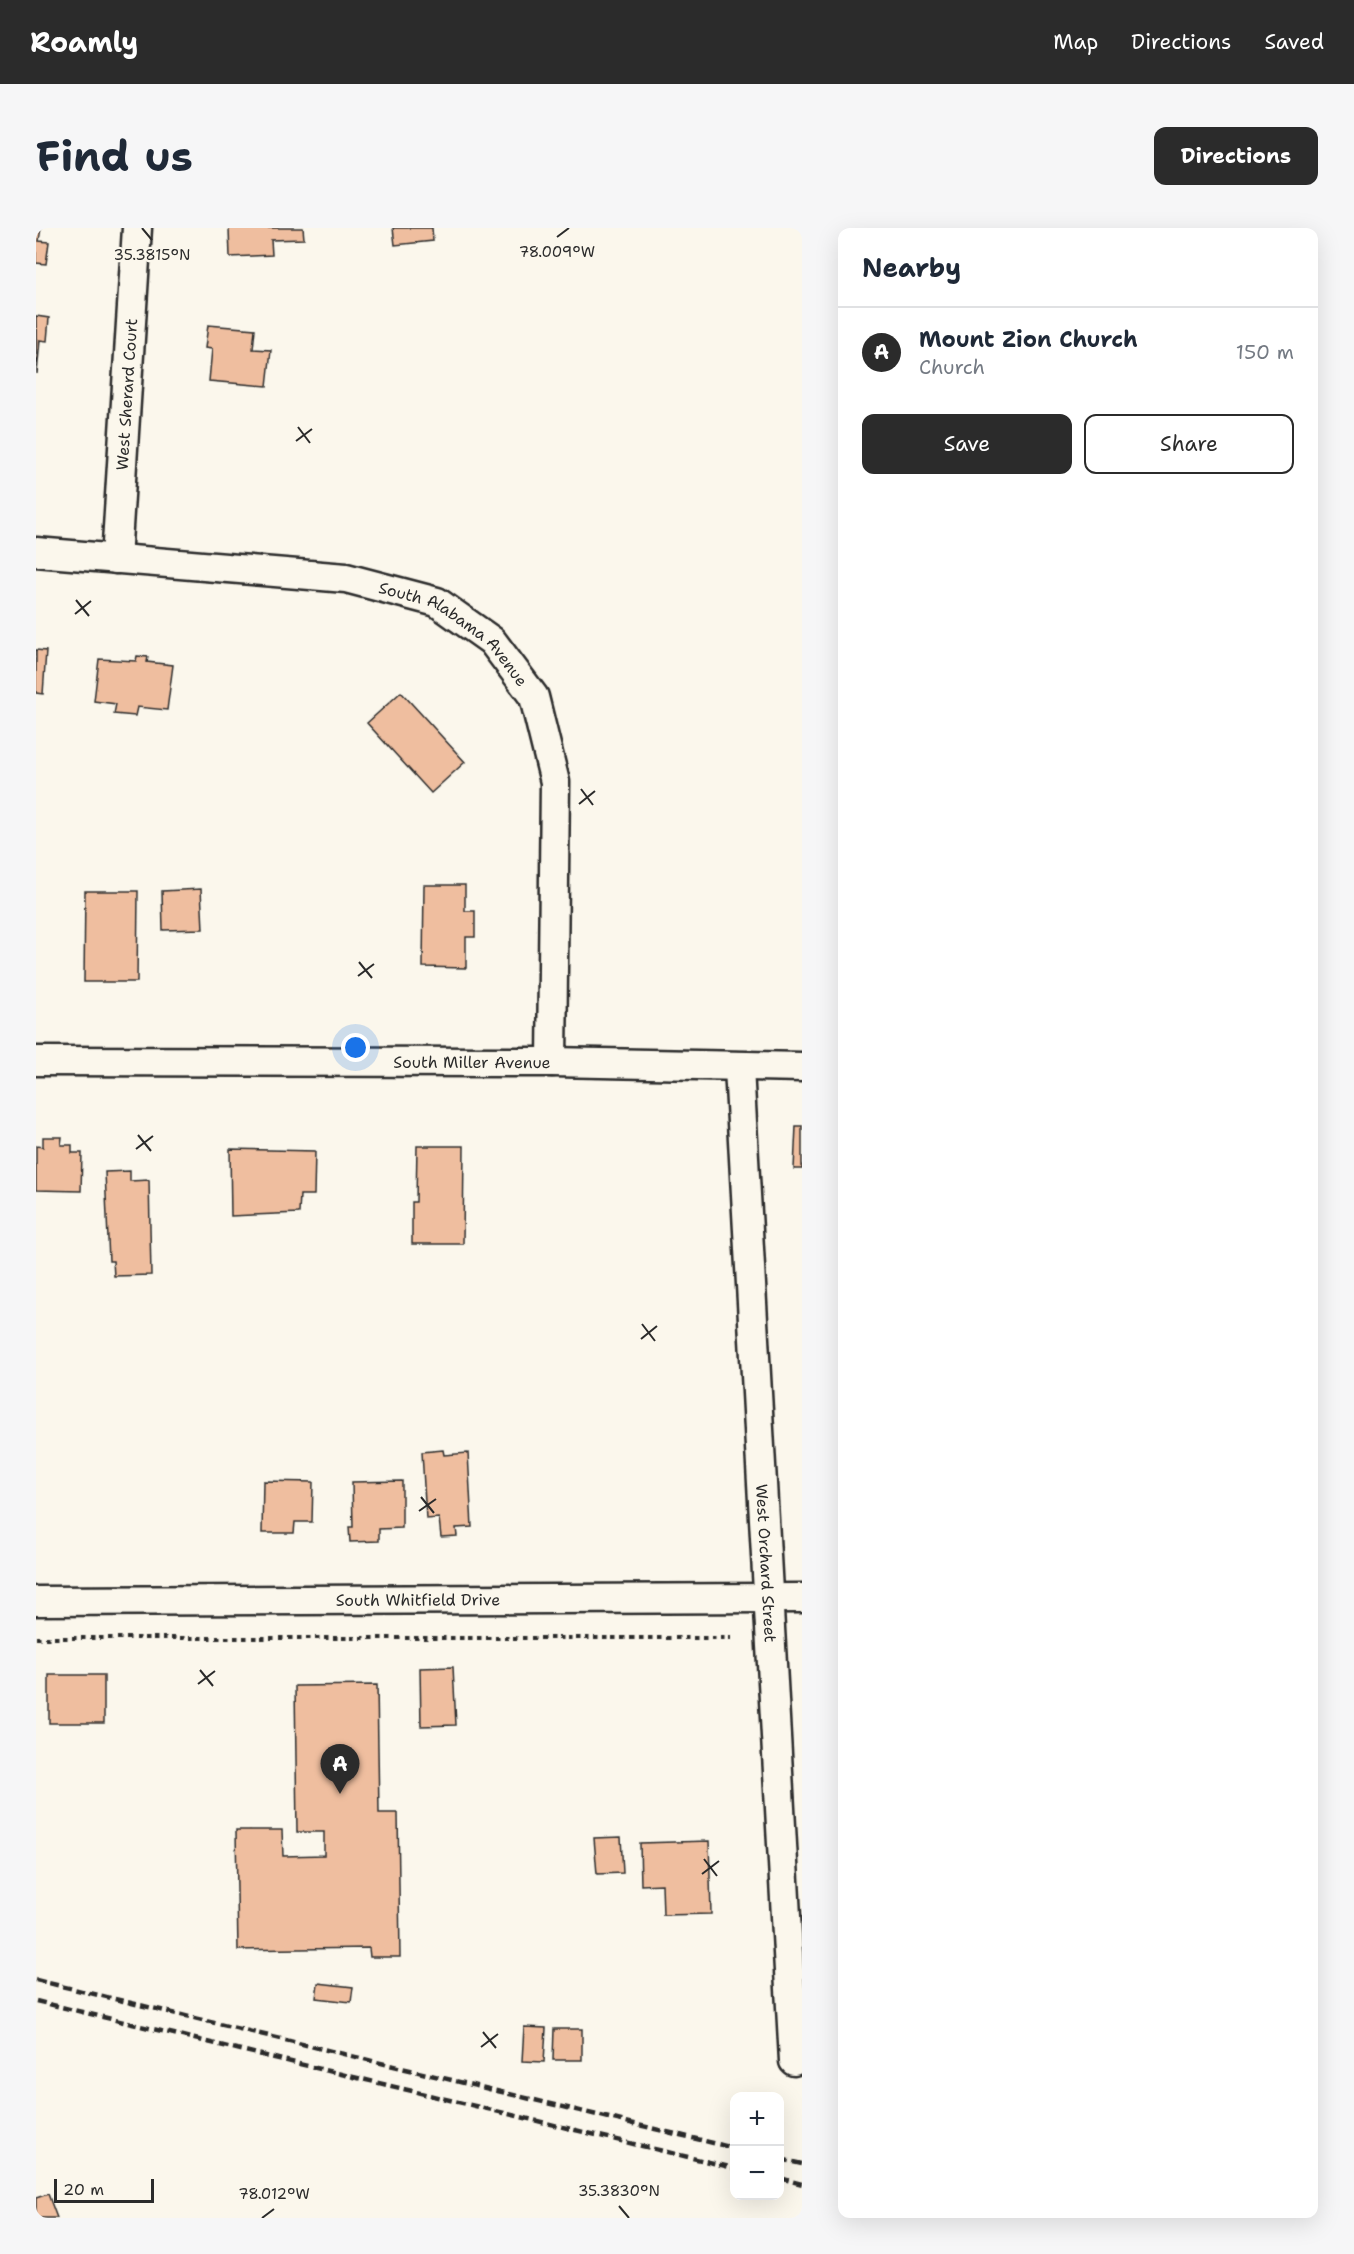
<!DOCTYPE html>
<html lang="en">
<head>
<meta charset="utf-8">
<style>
	:root { --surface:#fff; --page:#f6f6f7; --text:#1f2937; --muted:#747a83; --line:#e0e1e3; --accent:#2b2b2b }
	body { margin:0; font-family:"Shantell Sans",sans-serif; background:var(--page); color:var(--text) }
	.controls { position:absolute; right:18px; bottom:18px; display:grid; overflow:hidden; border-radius:12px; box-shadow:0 6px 24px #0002 }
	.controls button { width:54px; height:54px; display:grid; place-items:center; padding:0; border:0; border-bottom:2px solid var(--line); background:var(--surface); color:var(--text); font:30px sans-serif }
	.scale { position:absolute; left:18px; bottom:15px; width:100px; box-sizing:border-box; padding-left:6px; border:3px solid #2b2b2b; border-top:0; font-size:16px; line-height:21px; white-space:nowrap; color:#2b2b2b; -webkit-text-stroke:4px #fbf7ec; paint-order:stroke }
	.you { position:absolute; left:320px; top:820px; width:21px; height:21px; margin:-15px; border:4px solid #fff; border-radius:50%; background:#1a73e8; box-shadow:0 0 0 9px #1a73e833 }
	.badge { display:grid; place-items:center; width:39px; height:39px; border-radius:50%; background:var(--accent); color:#fff; font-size:20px; font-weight:700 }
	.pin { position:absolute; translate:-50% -50px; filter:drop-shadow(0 2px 3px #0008) }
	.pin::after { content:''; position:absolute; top:32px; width:21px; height:18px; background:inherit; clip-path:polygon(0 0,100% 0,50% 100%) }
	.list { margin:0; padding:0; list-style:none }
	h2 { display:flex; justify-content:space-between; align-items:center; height:78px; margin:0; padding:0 24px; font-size:26px }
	h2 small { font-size:20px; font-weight:400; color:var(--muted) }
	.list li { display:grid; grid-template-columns:39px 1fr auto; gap:18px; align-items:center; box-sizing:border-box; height:90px; padding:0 24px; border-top:2px solid var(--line) }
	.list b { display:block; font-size:22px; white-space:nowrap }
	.list p { margin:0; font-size:20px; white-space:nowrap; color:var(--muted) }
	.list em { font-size:20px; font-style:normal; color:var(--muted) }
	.actions { display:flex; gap:12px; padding:18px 24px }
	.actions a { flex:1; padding:14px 0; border:2px solid var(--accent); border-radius:12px; text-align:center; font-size:21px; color:var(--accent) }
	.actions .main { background:var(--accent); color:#fff }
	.map { position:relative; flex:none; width:766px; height:1990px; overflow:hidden; border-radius:12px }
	header { display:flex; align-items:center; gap:36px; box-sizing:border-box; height:84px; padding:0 30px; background:var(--accent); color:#fff }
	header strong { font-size:28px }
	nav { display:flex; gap:33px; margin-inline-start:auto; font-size:21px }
	.intro { display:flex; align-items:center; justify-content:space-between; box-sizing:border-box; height:144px; padding:0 36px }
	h1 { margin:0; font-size:42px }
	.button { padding:15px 27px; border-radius:12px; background:var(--accent); color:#fff; font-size:21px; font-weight:700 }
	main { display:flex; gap:36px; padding:0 36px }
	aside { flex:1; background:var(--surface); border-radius:12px; box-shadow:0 6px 24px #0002 }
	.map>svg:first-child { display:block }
	.building { fill:#efbe9f; stroke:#2b2b2b; stroke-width:1.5 }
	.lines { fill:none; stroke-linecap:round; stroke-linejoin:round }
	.street-casing { stroke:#2b2b2b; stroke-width:33 }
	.path { stroke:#2b2b2b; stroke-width:4; stroke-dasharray:4.5 4.5; stroke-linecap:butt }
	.street { stroke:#fbf7ec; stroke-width:28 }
	.rail { stroke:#2b2b2b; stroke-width:4.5; stroke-dasharray:9 4.5; stroke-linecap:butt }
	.ticks { fill:none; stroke:#2b2b2b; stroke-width:2 }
	.labels { text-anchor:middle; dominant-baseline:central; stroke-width:4.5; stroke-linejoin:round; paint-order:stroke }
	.street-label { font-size:16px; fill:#2b2b2b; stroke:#fbf7ec }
	.ticks-label { font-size:15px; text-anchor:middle; fill:#2b2b2b; stroke:#fbf7ec; stroke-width:4.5; stroke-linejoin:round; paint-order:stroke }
</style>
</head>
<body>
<header>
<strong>Roamly</strong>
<nav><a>Map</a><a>Directions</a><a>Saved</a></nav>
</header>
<div class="intro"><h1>Find us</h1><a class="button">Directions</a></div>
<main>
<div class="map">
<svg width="766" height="1990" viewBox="0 0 766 1990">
	<rect width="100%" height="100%" fill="#fbf7ec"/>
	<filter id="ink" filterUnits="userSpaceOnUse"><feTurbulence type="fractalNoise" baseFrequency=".0167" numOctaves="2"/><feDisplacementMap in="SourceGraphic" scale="12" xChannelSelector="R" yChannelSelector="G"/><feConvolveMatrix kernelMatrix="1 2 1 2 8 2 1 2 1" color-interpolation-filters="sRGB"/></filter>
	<g filter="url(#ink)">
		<path class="building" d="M0,0h5l-2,13 10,1 -3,22 -10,-1z
			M193,0h74l1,11 -33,1 1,15 -42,2z
			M357,0h39l1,13 -38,4z
			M0,88l13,2 -2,23 -7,-1 -3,34z
			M172,97l47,4 -2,20 18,1 -4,36 -58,-5 3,-32 -7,-1z
			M0,422l10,1 -3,43 -7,-1z
			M101,428l11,1 -1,5 26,3 -6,45 -30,-3 -2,9 -21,-2 2,-10 -22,-3 5,-42 37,2z
			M365,464l64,70 -34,31 -64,-70z
			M388,657h41v26h10v26h-9v31l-43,-1z
			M165,661l2,40 -40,1 -1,-39z
			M49,663h53l-1,91h-53z
			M760,898h6v43h-8z
			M7,909h19l-1,8h11v8h10l-1,38 -45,-1v-44l7,1z
			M381,918h47l-1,98h-51v-42h4z
			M194,921l85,2 -1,44h-14l-1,18 -68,3z
			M94,943v10l19,-1 2,95 -37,1 -1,-15h-4l-4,-89z
			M407,1222l1,5 24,-2 4,74 -16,1 1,8 -16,1 -2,-19 -13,1 -4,-67z
			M227,1253l50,1 -1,40h-17l-1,11h-32z
			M366,1253v47l-23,1v12l-29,1 -1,-15h4l-1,-45z
			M417,1439l3,58 -35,1 -1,-58z
			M13,1447h55v48h-55z
			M341,1457l2,128h19l2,144h-30l-1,-9 -131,2 -2,-120h46l1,26 41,-1v-23h-27l-2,-146z
			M585,1609l2,36 -26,1 -3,-36z
			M673,1613l2,73 -48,1 -1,-31 -21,1 -1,-42z
			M282,1755l35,4 -2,15 -35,-4z
			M488,1799l22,1 -2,34 -22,-1z
			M518,1801h28v31h-29z
			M12,1966l9,24h-21v-20z"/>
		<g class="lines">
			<defs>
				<g id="street">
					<path id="s1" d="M0,324l310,26 91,24 55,39 42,56 21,85 -3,280"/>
					<path id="s2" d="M80,331l21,-331"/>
					<path id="s3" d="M0,833l516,1 250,5"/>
					<path id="s4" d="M703,840l55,993"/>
					<path id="s5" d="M0,1373l766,-3"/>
				</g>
			</defs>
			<use href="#street" class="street-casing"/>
			<path class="path" d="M0,1410h695"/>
			<use href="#street" class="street"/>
			<path class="rail" d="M0,1752l698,168
				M0,1773l698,167
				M744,1931l22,5
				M744,1950l22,6"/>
		</g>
	</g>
	<path class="ticks" d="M106,0l10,12M521,9l12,-9M262,199l12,16M260,213l16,-12M40,372l13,16M39,386l16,-13M545,561l12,16M543,576l16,-13M323,734l13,16M322,748l16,-12M102,907l13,16M100,921l17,-13M606,1096l13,17M605,1111l16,-13M385,1269l13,16M383,1283l17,-12M164,1442l13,16M162,1456l17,-13M668,1631l13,17M666,1646l17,-13M447,1804l13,16M445,1819l17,-13M583,1978l10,12M226,1990l12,-9"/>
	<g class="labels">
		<g class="street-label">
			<text stroke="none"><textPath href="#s2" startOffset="165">West Sherard Court</textPath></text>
			<text stroke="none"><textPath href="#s1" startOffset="436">South Alabama Avenue</textPath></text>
			<text stroke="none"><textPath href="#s3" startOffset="436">South Miller Avenue</textPath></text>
			<text stroke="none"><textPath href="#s4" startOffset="496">West Orchard Street</textPath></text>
			<text stroke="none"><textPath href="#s5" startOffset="382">South Whitfield Drive</textPath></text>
		</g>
	</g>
	<g class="ticks-label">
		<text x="521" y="29">78.009°W</text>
		<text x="116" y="32">35.3815°N</text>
		<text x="583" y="1968">35.3830°N</text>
		<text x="238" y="1971">78.012°W</text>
	</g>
</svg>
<div class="controls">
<button>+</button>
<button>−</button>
</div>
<div class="scale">20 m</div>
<div class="you"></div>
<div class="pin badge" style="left:304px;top:1566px">A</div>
</div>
<aside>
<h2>Nearby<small></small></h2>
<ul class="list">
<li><span class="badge">A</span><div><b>Mount Zion Church</b><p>Church</p></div><em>150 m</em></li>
</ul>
<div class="actions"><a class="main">Save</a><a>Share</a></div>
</aside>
</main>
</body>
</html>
